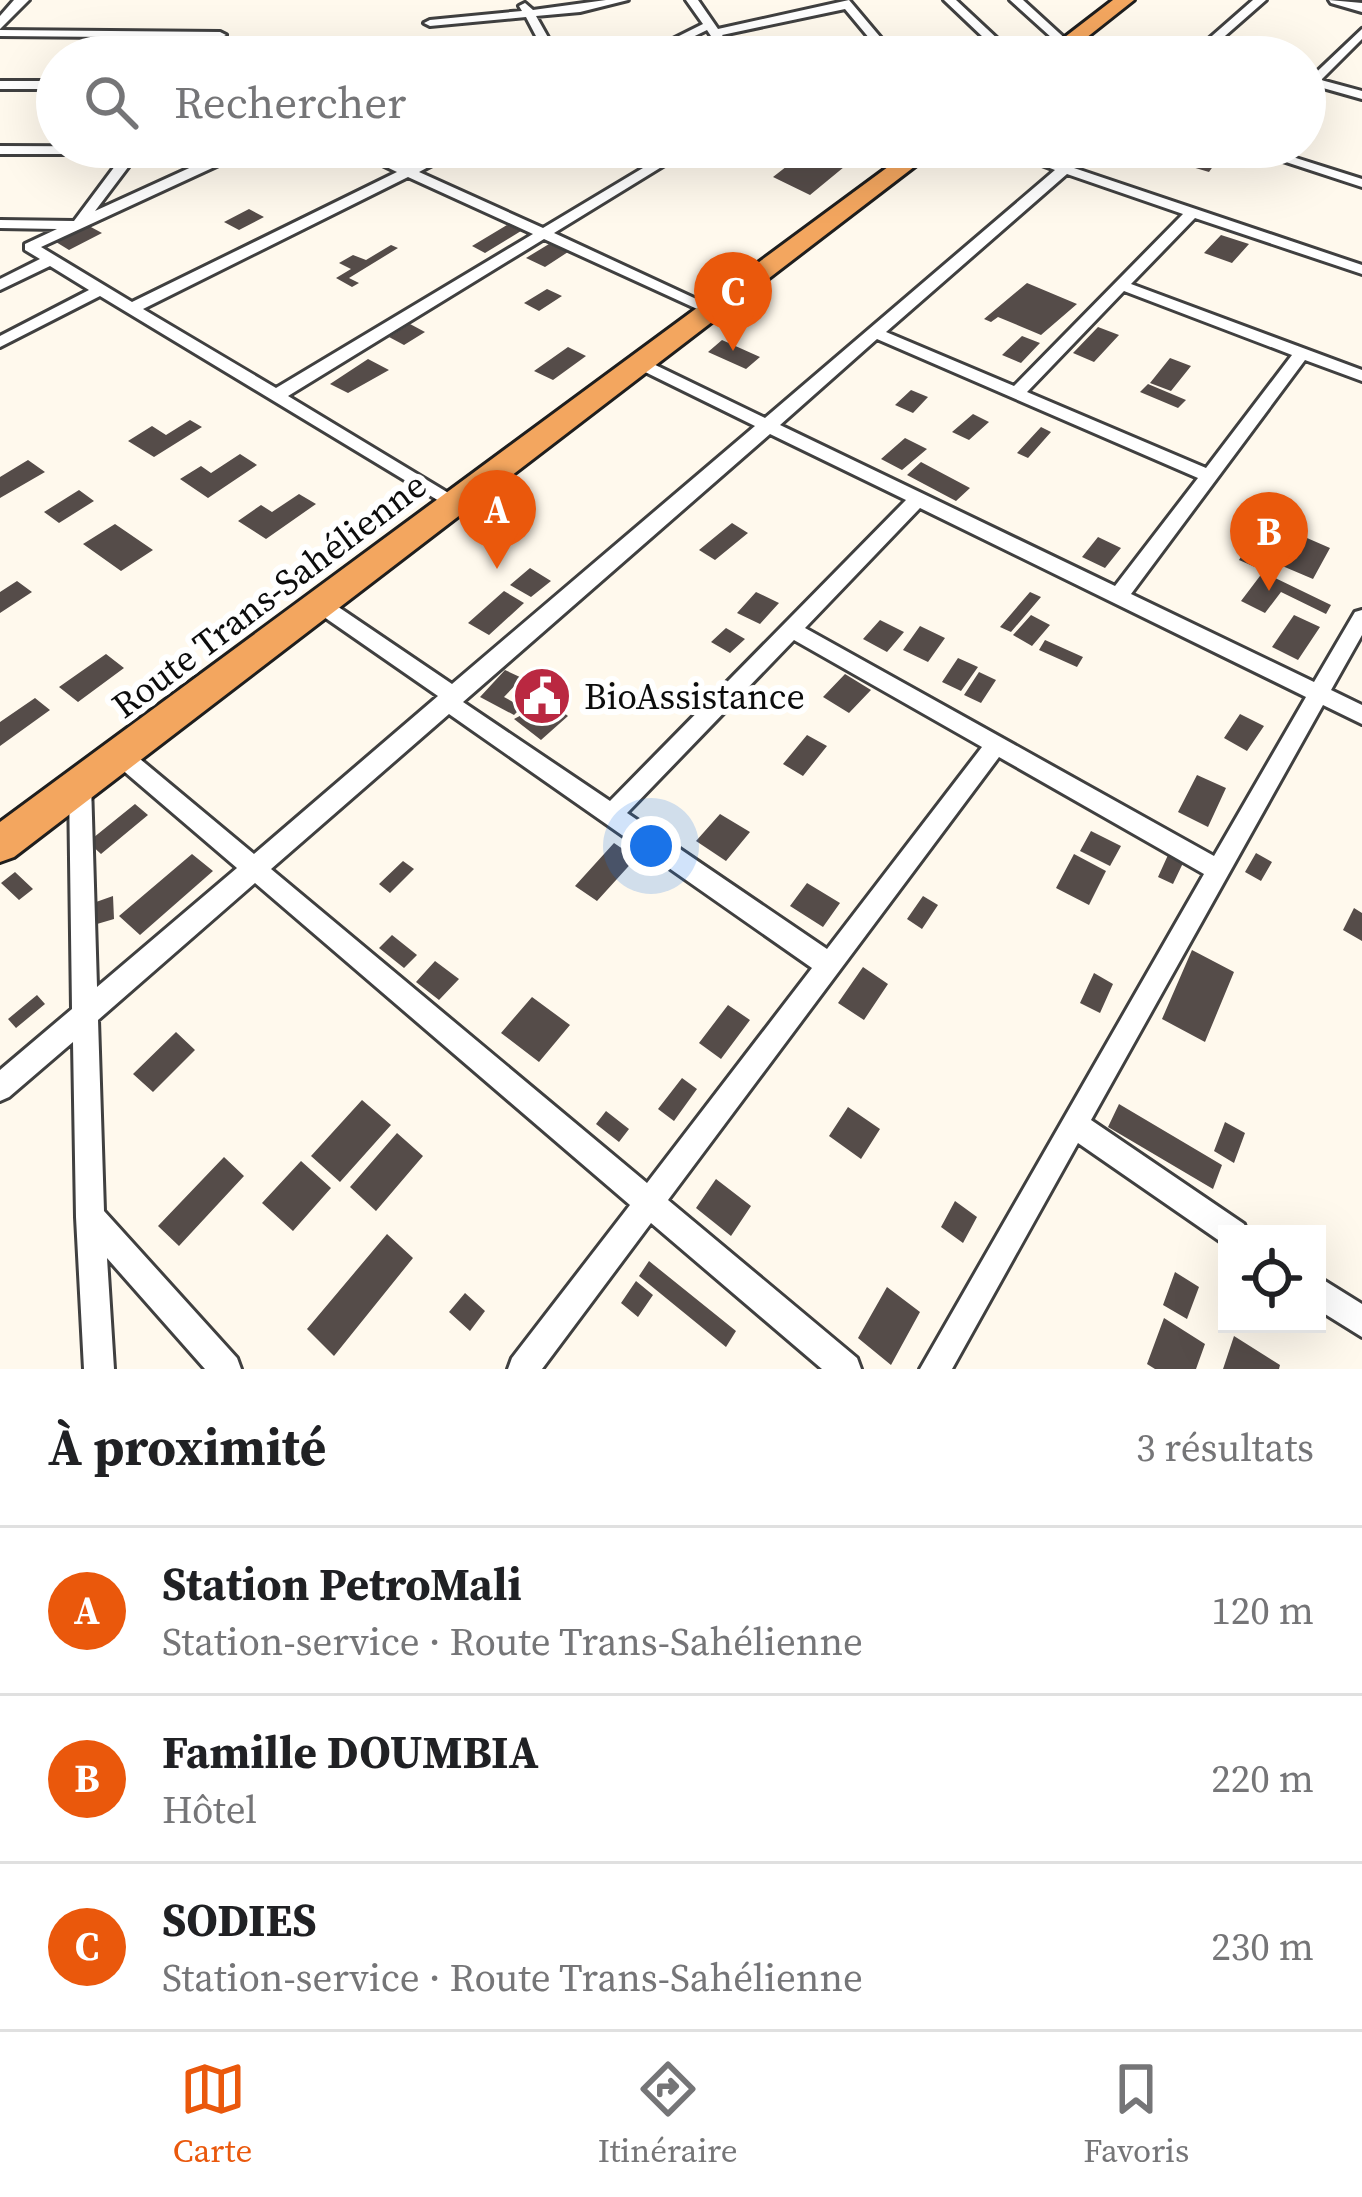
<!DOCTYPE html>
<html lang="fr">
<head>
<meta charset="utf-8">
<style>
	:root { --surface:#fff; --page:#f6f6f6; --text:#202124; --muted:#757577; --line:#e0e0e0; --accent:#ea580c }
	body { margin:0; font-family:"Source Serif 4",serif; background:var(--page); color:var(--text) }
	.controls { position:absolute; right:36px; bottom:36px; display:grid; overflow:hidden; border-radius:0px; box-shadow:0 12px 48px #0002 }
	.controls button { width:108px; height:108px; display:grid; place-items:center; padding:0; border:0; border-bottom:3px solid var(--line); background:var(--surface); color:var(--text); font:60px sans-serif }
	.you { position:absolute; left:651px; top:846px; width:42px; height:42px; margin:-30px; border:9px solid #fff; border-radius:50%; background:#1a73e8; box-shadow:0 0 0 18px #1a73e833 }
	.badge { display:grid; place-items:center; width:78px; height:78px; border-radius:50%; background:var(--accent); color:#fff; font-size:39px; font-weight:700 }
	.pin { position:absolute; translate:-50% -99px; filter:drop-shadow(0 3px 6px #0008) }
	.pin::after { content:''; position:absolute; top:63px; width:42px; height:36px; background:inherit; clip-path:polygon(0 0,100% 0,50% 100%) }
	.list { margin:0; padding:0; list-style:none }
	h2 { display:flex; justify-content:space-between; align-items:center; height:156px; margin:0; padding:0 48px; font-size:51px }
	h2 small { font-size:39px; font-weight:400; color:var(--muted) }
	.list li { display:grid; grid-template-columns:78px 1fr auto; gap:36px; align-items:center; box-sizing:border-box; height:168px; padding:0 48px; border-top:3px solid var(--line) }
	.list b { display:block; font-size:45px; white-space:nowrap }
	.list p { margin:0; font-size:39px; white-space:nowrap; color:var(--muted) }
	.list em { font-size:39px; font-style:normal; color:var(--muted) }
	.icon { flex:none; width:66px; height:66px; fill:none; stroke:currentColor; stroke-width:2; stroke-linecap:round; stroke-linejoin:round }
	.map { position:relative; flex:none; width:1362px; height:1369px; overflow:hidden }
	.search { position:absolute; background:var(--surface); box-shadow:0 12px 48px #0002; left:36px; right:36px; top:36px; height:132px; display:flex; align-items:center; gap:30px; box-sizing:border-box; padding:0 42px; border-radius:66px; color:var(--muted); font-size:45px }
	.sheet { height:660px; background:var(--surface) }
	nav { display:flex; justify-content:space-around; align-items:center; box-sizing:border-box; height:168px; border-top:3px solid var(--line); background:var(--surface); font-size:33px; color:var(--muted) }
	nav a { display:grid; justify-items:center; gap:6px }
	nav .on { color:var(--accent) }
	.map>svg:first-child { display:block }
	.building { fill:#554c49 }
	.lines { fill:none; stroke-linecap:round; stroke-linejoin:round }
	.minor-casing { stroke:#404040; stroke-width:6 }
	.tertiary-casing { stroke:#404040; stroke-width:6 }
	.trunk-casing { stroke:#1e1e1e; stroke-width:6 }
	.minor { fill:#fff; fill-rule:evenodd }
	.tertiary { fill:#fff; fill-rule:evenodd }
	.trunk { fill:#f3a65f; fill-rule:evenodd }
	.labels { text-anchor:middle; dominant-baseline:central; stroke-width:12; stroke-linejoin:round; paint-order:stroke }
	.street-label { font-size:36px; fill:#0d0d0d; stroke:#fff }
	.poi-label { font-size:36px; fill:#0d0d0d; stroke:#fff; text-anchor:start }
</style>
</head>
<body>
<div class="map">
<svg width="1362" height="1369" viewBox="0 0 1362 1369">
	<rect width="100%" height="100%" fill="#fff9ed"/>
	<path class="building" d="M1193,151l26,7 -10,14 -27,-8z
		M829,158l15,9 -34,28 -37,-18 23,-18 22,7z
		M249,209l15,8 -25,13 -15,-8z
		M507,225l14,6 -36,22 -13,-7z
		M89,226l13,7 -33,17 -13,-8z
		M1221,235l28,9 -17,19 -28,-10z
		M549,244l19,8 -23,15 -19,-9z
		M391,245l7,3 -49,30 10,5 -7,4 -16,-9 15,-9 -12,-6 14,-8 13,5z
		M1027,283l50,21 -36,31 -43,-18 -7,5 -7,-3z
		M547,289l15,7 -23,15 -15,-8z
		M410,324l15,8 -21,13 -15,-8z
		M1098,327l21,8 -25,27 -21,-9z
		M1022,336l18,7 -19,20 -19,-8z
		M722,340l38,17 -14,12 -38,-17z
		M568,347l18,9 -33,24 -19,-9z
		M1170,358l21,8 -20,25 -21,-8z
		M368,359l21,11 -41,23 -18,-9z
		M1148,384l38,16 -8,8 -38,-16z
		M911,390l17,7 -15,16 -18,-8z
		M973,414l16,8 -20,18 -17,-8z
		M190,420l12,7 -48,30 -26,-16 24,-15 14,9z
		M1041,427l10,5 -23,26 -11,-5z
		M905,438l22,11 -25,21 -21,-11z
		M240,454l17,11 -49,33 -28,-19 21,-13 10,7z
		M28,460l17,12 -45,26v-21z
		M921,462l49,26 -14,13 -49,-26z
		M79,490l15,11 -35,22 -15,-11z
		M299,494l17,10 -50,35 -28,-18 23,-16 11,7z
		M732,523l16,10 -33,27 -16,-10z
		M115,524l38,26 -32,21 -38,-27z
		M1284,528l46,20 -17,31 -47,-20z
		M1098,537l23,11 -16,20 -23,-11z
		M1254,537l15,7 -14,23 -16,-7z
		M530,568l21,13 -20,16 -21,-12z
		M1263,572l68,33 -5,9 -45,-22 -16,21 -24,-12z
		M17,581l15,11 -32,21v-21z
		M504,591l20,12 -35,32 -21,-12z
		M756,592l23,11 -19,21 -23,-11z
		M1030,592l11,5 -30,35 -11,-5z
		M1031,615l19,10 -18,21 -19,-11z
		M1294,615l26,12 -22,33 -26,-13z
		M880,620l24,12 -17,20 -24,-13z
		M920,626l25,12 -17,24 -25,-12z
		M726,628l19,11 -15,14 -19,-11z
		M1045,640l38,17 -6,10 -38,-17z
		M106,654l18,14 -46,34 -19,-15z
		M958,658l20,9 -17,24 -19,-9z
		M505,670l17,8 -18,19 18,10 -8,8 -34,-18z
		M979,672l17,8 -15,23 -17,-8z
		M845,674l26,16 -22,23 -26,-16z
		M35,698l15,12 -50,36v-24z
		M548,701l20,15 -27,24 -27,-21z
		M1240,714l24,12 -17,25 -23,-13z
		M807,735l20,11 -24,30 -20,-12z
		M1197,775l29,13 -18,39 -30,-15z
		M135,804l13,11 -47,39 -13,-12z
		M720,814l30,18 -24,29 -30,-20z
		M1091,831l30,15 -11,20 -30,-15z
		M614,843l22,15 -39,43 -22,-15z
		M1256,853l16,9 -11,19 -16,-9z
		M192,854l21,17 -73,64 -21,-19z
		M1074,854l32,17 -17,34 -33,-17z
		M1168,855l15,8 -10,21 -15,-7z
		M403,861l11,8 -24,24 -11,-9z
		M15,872l18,17 -14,11 -18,-17z
		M807,883l33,20 -17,24 -33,-21z
		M113,896l1,23 -17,5 -1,-22z
		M923,896l15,9 -16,24 -15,-10z
		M1354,908l8,5v28l-19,-11z
		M392,935l25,20 -13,13 -25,-20z
		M1192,950l42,22 -29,70 -43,-23z
		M435,961l24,18 -20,21 -23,-18z
		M863,967l25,17 -24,36 -26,-17z
		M1094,973l19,11 -13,29 -20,-10z
		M37,995l8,9 -29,24 -8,-9z
		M532,997l38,28 -31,37 -38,-29z
		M728,1005l22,15 -29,39 -22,-16z
		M176,1032l19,18 -42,42 -20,-18z
		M682,1078l15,11 -23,32 -16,-12z
		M362,1100l29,25 -51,57 -29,-26z
		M1119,1104l103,61 -9,24 -105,-62z
		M848,1107l32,22 -19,30 -32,-23z
		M606,1111l23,18 -10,13 -23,-18z
		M1225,1122l20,11 -11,30 -20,-12z
		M397,1133l26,23 -47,55 -26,-24z
		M224,1157l20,19 -65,70 -21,-20z
		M301,1161l30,27 -38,43 -31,-28z
		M716,1179l35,27 -20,30 -35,-28z
		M955,1201l22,16 -14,26 -22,-16z
		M387,1234l26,24 -79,98 -27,-27z
		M649,1261l87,70 -10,16 -87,-71z
		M1175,1272l24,15 -12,32 -24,-14z
		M636,1281l17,14 -15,22 -17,-14z
		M887,1287l33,25 -29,53 -33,-27z
		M465,1293l20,18 -15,20 -21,-19z
		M1164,1318l41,26 -9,25h-41l-8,-5z
		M1234,1336l46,29 -1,4h-56z"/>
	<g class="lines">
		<defs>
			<path id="minor" d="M606,0h22l-48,12 -44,4 23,41h-12l-21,-40 -96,9 -6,-3 6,-3 92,-9 -3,-5 6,-3 8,7z
				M686,0h12l20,29 131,-29 48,57h-12l-40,-48 -123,26 15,22h-12l-18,-27 -55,27h-15l66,-33z
				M944,0h12l61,57h-13z
				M1010,0h13l47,43v4h-8z
				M1253,0h13l-65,57h-13z
				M1362,29v10l-41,41 41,11v8l-46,-13 -11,8v-11z
				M0,30l220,2 6,3 -6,3 -220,-2z
				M0,81h57v8h-57z
				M0,146l243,1v6l-7,4 -195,90 91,55 265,-130 -52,-25h18l45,20 41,-20h17l-47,25 124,56 135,-81h16l-140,86 166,77 -2,3h-12l-162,-74 -256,157 172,104 3,4 -3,4 -6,2 -354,-214 -100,51v-11l89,-46 -39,-24 -50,24v-11l40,-20 -15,-9v-6l32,-15 -57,-1v-8l74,1 50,-67h-124zM138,154h82l-125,57zM408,177l125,57 -257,154 -133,-79z
				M994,147h20l49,17 19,-17h15l-23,21 288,97v9l-167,-56 -64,66 231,86v11l-57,-21 -174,234 183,88 41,-70 7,-2v25l-31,55 31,15v19l-39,-19 -232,415 153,104 4,10h-21v12l-3,-2 -146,-101 -126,226h-32l284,-495 -205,-117 -331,443 189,158 4,11h-39l-171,-146 -109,146h-34l4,-11 118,-153 -375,-322 -157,137 6,191 133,147 4,11h-36l-98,-111 7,111h-30l-8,-152 -3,-175 -64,55 -9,4v-31l72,-61 -3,-225 3,-7 8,-2 8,2 3,7 6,203 140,-119 -125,-107 -3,-6 3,-6 8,-3 8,3 126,105 184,-158 -124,-86 -3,-5 3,-5h14l124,84 303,-258 -120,-59v-6h12l118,57 290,-248zM1067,174l116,40 -169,172 -128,-54zM1124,291l168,64 -86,113 -179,-76zM877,339l321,139 -83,108 -335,-161zM770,434l136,66 -296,301 -147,-99zM920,508l386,189 -92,159 -409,-228zM794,640l188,107 -155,202 -200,-136zM449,714l363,254 -165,215 -376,-314z
				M1240,147h21l101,32v8z
				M1317,1276l45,28v33l-45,-28z"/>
			<path id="tertiary" d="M14,0h15l-29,29v-13z
				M1329,0l33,3v9l-31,-9z"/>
			<path id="trunk" d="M1113,0h21l-72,57h-23z
				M915,147h25l-926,710 -14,5v-40z"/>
		</defs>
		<use href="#minor" class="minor-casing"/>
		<use href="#tertiary" class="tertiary-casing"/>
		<use href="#trunk" class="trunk-casing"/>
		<use href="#minor" class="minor"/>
		<use href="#tertiary" class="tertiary"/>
		<use href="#trunk" class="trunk"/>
	</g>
	<defs>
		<symbol id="civic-disc" viewBox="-11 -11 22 22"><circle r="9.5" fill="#ba2841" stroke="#fff"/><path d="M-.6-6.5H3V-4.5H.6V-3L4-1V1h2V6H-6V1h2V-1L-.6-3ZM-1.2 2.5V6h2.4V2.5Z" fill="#fff"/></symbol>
	</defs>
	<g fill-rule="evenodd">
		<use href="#civic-disc" x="509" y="663" width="66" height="66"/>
	</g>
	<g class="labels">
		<g class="street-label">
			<text transform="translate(269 595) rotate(-37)">Route Trans-Sahélienne</text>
		</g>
		<g class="poi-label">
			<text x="584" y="696">BioAssistance</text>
		</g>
	</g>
</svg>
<div class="controls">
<button><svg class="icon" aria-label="locate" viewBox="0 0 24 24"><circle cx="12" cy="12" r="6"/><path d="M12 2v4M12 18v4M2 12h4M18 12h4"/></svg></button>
</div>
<div class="you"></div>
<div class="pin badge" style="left:497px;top:569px">A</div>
<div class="pin badge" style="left:1269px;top:591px">B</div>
<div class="pin badge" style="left:733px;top:351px">C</div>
<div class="search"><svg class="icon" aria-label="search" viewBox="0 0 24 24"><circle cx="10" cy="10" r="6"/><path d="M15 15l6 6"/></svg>Rechercher</div>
</div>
<section class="sheet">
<h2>À proximité<small>3 résultats</small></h2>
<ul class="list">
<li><span class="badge">A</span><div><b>Station PetroMali</b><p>Station-service · Route Trans-Sahélienne</p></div><em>120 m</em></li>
<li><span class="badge">B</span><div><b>Famille DOUMBIA</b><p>Hôtel</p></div><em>220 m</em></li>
<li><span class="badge">C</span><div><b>SODIES</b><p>Station-service · Route Trans-Sahélienne</p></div><em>230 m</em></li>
</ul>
</section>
<nav>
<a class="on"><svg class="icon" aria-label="map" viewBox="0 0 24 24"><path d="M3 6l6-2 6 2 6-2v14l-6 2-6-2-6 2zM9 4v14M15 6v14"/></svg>Carte</a>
<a><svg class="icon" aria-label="directions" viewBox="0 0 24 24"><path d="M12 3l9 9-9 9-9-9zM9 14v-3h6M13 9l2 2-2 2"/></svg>Itinéraire</a>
<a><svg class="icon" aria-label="saved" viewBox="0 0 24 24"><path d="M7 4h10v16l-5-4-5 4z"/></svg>Favoris</a>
</nav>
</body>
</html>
